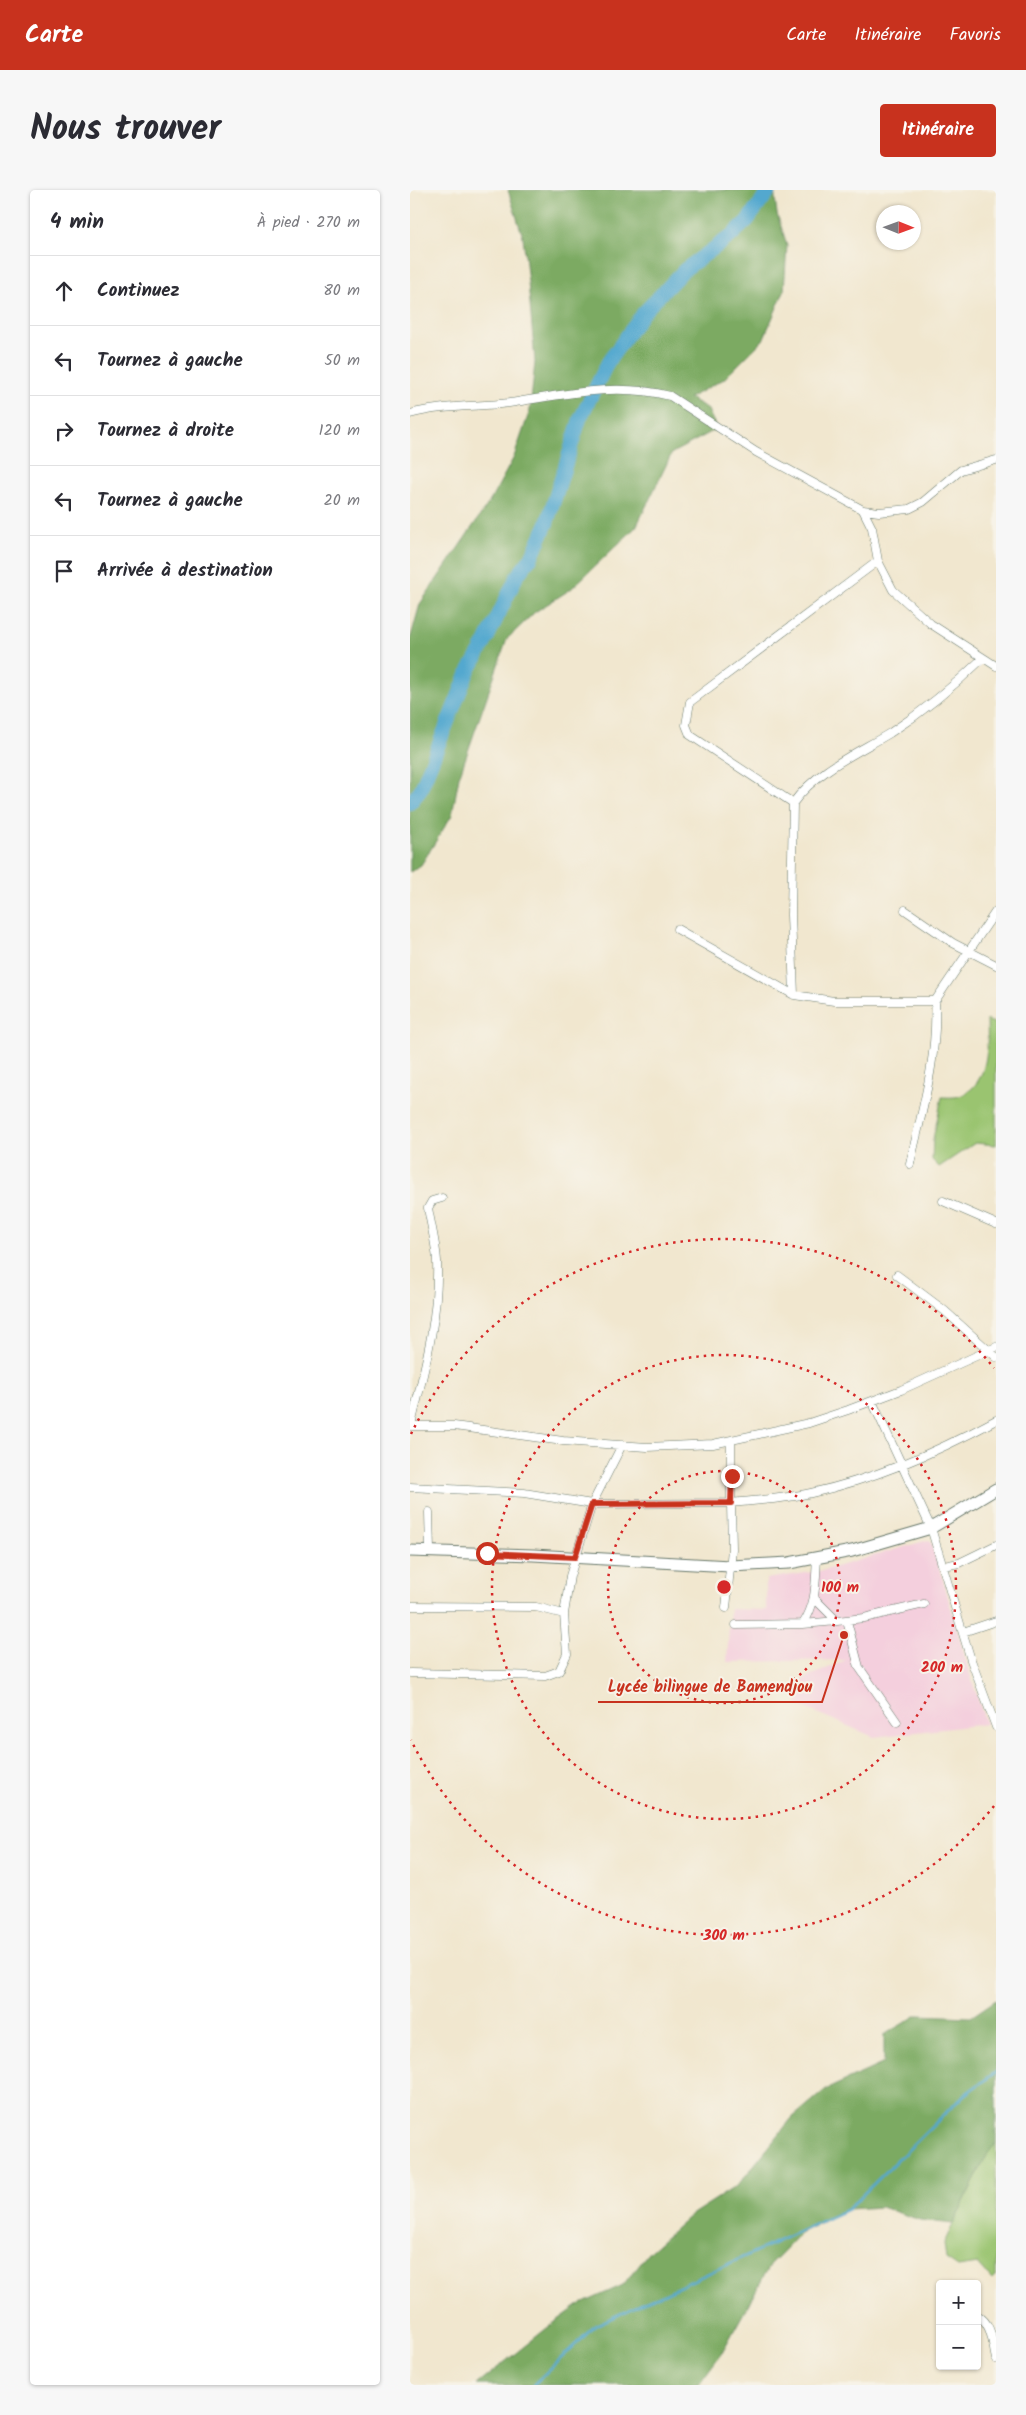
<!DOCTYPE html>
<html lang="fr">
<head>
<meta charset="utf-8">
<style>
	:root { --surface:#fff; --page:#f7f7f7; --text:#2b2b33; --muted:#7c7c81; --line:#e1e1e2; --accent:#c8321e }
	body { margin:0; font-family:Kalam,sans-serif; background:var(--page); color:var(--text) }
	.controls { position:absolute; right:15px; bottom:15px; display:grid; overflow:hidden; border-radius:5px; box-shadow:0 1px 4px #0004 }
	.controls button { width:45px; height:45px; display:grid; place-items:center; padding:0; border:0; border-bottom:1px solid var(--line); background:var(--surface); color:var(--text); font:25px sans-serif }
	.compass { position:absolute; left:466px; top:15px; width:45px; height:45px; border-radius:50%; background:var(--surface); box-shadow:0 1px 4px #0004; rotate:91deg }
	.stop { position:absolute; width:15px; height:15px; margin:-11px; border:4px solid #c8321e; border-radius:50%; background:#fff }
	.stop.end { background:#c8321e; border-color:#fff; box-shadow:0 1px 5px #0008 }
	.list { margin:0; padding:0; list-style:none }
	h2 { display:flex; justify-content:space-between; align-items:center; height:65px; margin:0; padding:0 20px; font-size:21px }
	h2 small { font-size:16px; font-weight:400; color:var(--muted) }
	.list li { display:grid; grid-template-columns:32px 1fr auto; gap:15px; align-items:center; box-sizing:border-box; height:70px; padding:0 20px; border-top:1px solid var(--line) }
	.list b { display:block; font-size:19px; white-space:nowrap }
	.list em { font-size:16px; font-style:normal; color:var(--muted) }
	.icon { flex:none; width:28px; height:28px; fill:none; stroke:currentColor; stroke-width:2; stroke-linecap:round; stroke-linejoin:round }
	.map { position:relative; flex:none; width:586px; height:2195px; overflow:hidden; border-radius:5px }
	header { display:flex; align-items:center; gap:30px; box-sizing:border-box; height:70px; padding:0 25px; background:var(--accent); color:#fff }
	header strong { font-size:24px }
	nav { display:flex; gap:28px; margin-inline-start:auto; font-size:18px }
	.intro { display:flex; align-items:center; justify-content:space-between; box-sizing:border-box; height:120px; padding:0 30px }
	h1 { margin:0; font-size:35px }
	.button { padding:12px 22px; border-radius:5px; background:var(--accent); color:#fff; font-size:18px; font-weight:700 }
	main { display:flex; gap:30px; padding:0 30px }
	aside { flex:1; background:var(--surface); border-radius:5px; box-shadow:0 1px 4px #0004 }
	.map>svg:first-child { display:block }
	.built { fill:#f4cfdd }
	.green { fill:#9ac470; stroke:#5c8052 }
	.forest { fill:#7baa62; stroke:#4d744b }
	.lines { fill:none; stroke-linecap:round; stroke-linejoin:round }
	.stream { stroke:#53a8cf; stroke-width:2.5 }
	.river { stroke:#53a8cf; stroke-width:14 }
	.street-casing { stroke:#68786a; stroke-width:9 }
	.secondary-casing { stroke:#68786a; stroke-width:13 }
	.street { stroke:#fff; stroke-width:8 }
	.secondary { stroke:#fff; stroke-width:11 }
	.route { stroke:#c8321e; stroke-width:6 }
	.ring { fill:none; stroke:#d62828; stroke-width:2.5; stroke-dasharray:2.5 5 }
	.centre { fill:#d62828; stroke:#f7f3e8; stroke-width:2.5 }
	.ring-label { font-size:15px; text-anchor:middle; font-weight:bold; fill:#d62828; stroke:#f7f3e8; stroke-width:4; stroke-linejoin:round; paint-order:stroke }
	.leader { fill:none; stroke:#c8321e; stroke-width:2 }
	.callout-dot { fill:#c8321e; stroke:#f7f3e8; stroke-width:2 }
	.callout-label { font-size:16px; text-anchor:middle; font-weight:bold; fill:#c8321e; stroke:#f7f3e8; stroke-width:4; stroke-linejoin:round; paint-order:stroke }
</style>
</head>
<body>
<header>
<strong>Carte</strong>
<nav><a>Carte</a><a>Itinéraire</a><a>Favoris</a></nav>
</header>
<div class="intro"><h1>Nous trouver</h1><a class="button">Itinéraire</a></div>
<main>
<aside>
<h2>4 min<small>À pied · 270 m</small></h2>
<ul class="list">
<li><svg class="icon" aria-label="ahead" viewBox="0 0 24 24"><path d="M12 20V5M6 11l6-6 6 6"/></svg><div><b>Continuez</b></div><em>80 m</em></li>
<li><svg class="icon" aria-label="left" viewBox="0 0 24 24"><path d="M17 20v-9H6M10 6l-5 5 5 5"/></svg><div><b>Tournez à gauche</b></div><em>50 m</em></li>
<li><svg class="icon" aria-label="right" viewBox="0 0 24 24"><path d="M7 20v-9h11M14 6l5 5-5 5"/></svg><div><b>Tournez à droite</b></div><em>120 m</em></li>
<li><svg class="icon" aria-label="left" viewBox="0 0 24 24"><path d="M17 20v-9H6M10 6l-5 5 5 5"/></svg><div><b>Tournez à gauche</b></div><em>20 m</em></li>
<li><svg class="icon" aria-label="arrive" viewBox="0 0 24 24"><path d="M6 21V4h12l-3 4 3 4H6"/></svg><div><b>Arrivée à destination</b></div></li>
</ul>
</aside>
<div class="map">
<svg width="586" height="2195" viewBox="0 0 586 2195">
	<rect width="100%" height="100%" fill="#f7f3e8"/>
	<filter id="ink" filterUnits="userSpaceOnUse"><feTurbulence type="fractalNoise" baseFrequency=".02" numOctaves="2"/><feDisplacementMap in="SourceGraphic" scale="10" xChannelSelector="R" yChannelSelector="G"/><feConvolveMatrix kernelMatrix="1 2 1 2 8 2 1 2 1" color-interpolation-filters="sRGB"/></filter>
	<filter id="wash" filterUnits="userSpaceOnUse"><feTurbulence type="fractalNoise" baseFrequency=".0096" numOctaves="4" result="noise"/><feDisplacementMap in="SourceGraphic" scale="20" xChannelSelector="R" yChannelSelector="G"/><feGaussianBlur stdDeviation="1.12" result="paint"/><feColorMatrix in="noise" values="0 0 0 0 0 0 0 0 0 0 0 0 0 0 0 0 0 1.4 0 .05"/><feComposite in="paint" operator="in"/></filter>
	<g filter="url(#wash)">
		<rect width="100%" height="100%" fill="#f1e7cf"/>
		<path class="built" d="M518,1350l3,3 12,37 25,88 18,56 -112,13 -76,-32 4,-25 44,-20 -119,2 3,-53 36,1v-31l59,-9z"/>
		<path class="green" d="M577,830l9,4v121l-21,-2 -36,24 -7,-7 1,-21 9,-42c6,0 14,1 20,-2 27,-12 26,-50 25,-75z
			M586,1953v133l-4,4 -14,-16 -20,3 -12,-8 -2,-16 44,-91z"/>
		<path class="forest" d="M98,0h266l3,24 10,31 -3,46 -21,49 -39,39 -35,19 18,10 10,21 -45,24 -36,74 -65,62 -36,23 -28,27 -48,138 -7,38 -31,50 -11,7v-232l10,-36 70,-103 24,-44 16,-47 5,-48 -7,-80 -5,-45z
			M586,1810v143l-8,10 -35,71 -33,-4 -39,-13 -33,2 -46,23 -32,33 -49,89 -23,31h-222l71,-57 32,-23 44,-20 25,-32 43,-38 47,-30 54,-67 33,-28 59,-27v-28l33,-20 54,2z"/>
		<g class="lines">
			<path class="stream" d="M123,2195l63,-60 252,-116 116,-114 32,-23"/>
			<path class="river" d="M0,613l10,-12 48,-119 17,-29 32,-67 14,-18 16,-35 33,-104 28,-57 35,-49 41,-43 47,-34 16,-15 23,-31"/>
		</g>
	</g>
	<g filter="url(#ink)">
		<g class="lines">
			<defs>
				<path id="street" d="M0,224c33,-9 66,-7 99,-11 54,-8 106,-21 161,-7l86,56 107,58 16,2 30,-3 14,-7 38,-32 35,-10
					M453,320l9,18 6,33 15,29 38,34 65,42
					M383,613l-103,-68 -4,-10 4,-23 188,-141
					M495,720l48,33 43,22
					M267,739l117,66 40,6h101l61,-90
					M384,805l-3,-80 2,-112c24,-33 64,-50 97,-70 34,-22 64,-47 93,-75
					M500,974c12,-54 28,-106 25,-163
					M533,1011l53,23
					M487,1085l48,36 51,46
					M462,1211l59,127 40,132 25,67
					M1,1235c13,-54 28,-107 26,-164 -1,-17 -6,-36 -9,-53l4,-7 10,-3
					M0,1236h44l109,15 84,6 66,-3 96,-21 39,-13 53,-20 95,-43
					M0,1297l114,6 68,11 139,-1v-61
					M19,1322l1,39
					M534,1376l15,-3 37,-18
					M405,1409l22,22 27,-3 60,-14
					M0,1416l126,1 28,7
					M316,1418l6,-59 -1,-46c26,-3 54,-4 80,-10 64,-14 128,-42 185,-73
					M437,1431l12,46 38,55
					M393,1434l34,-3
					M326,1435l67,-1c14,-22 12,-39 14,-65
					M553,1442l33,-11
					M0,1483l135,3 14,-5 8,-17 -3,-40 6,-38 22,-72 30,-59
					M567,2125c16,9 15,28 19,44"/>
				<path id="secondary" d="M0,1361l123,4 197,11 59,-3 63,-12 79,-23 65,-39"/>
			</defs>
			<use href="#street" class="street-casing"/>
			<use href="#secondary" class="secondary-casing"/>
			<use href="#street" class="street"/>
			<use href="#secondary" class="secondary"/>
		</g>
	</g>
	<g class="lines" filter="url(#ink)">
		<path class="route" d="M77,1363l88,4 17,-53 139,-1 1,-27"/>
	</g>
	<g class="ring">
		<circle cx="314" cy="1397" r="116"/>
		<circle cx="314" cy="1397" r="232"/>
		<path d="M584 1616A348 348 0 0 1 1 1550M1 1244A348 348 0 0 1 584 1178"/>
	</g>
	<circle cx="314" cy="1397" r="8" class="centre"/>
	<g class="ring-label">
		<text x="430" y="1402">100 m</text>
		<text x="532" y="1482">200 m</text>
		<text x="314" y="1750">300 m</text>
	</g>
	<path class="leader" d="M434 1445L412 1512H188"/>
	<circle class="callout-dot" cx="434" cy="1445" r="5"/>
	<g class="callout-label">
		<text x="300" y="1502">Lycée bilingue de Bamendjou</text>
	</g>
</svg>
<div class="controls">
<button>+</button>
<button>−</button>
</div>
<svg class="compass" viewBox="-18 -18 36 36"><path d="M0-13l5 13h-10z" fill="#e53935"/><path d="M0 13l5-13h-10z" fill="#7c7c81"/></svg>
<div class="stop" style="left:77px;top:1363px"></div>
<div class="stop end" style="left:322px;top:1286px"></div>
</div>
</main>
</body>
</html>
